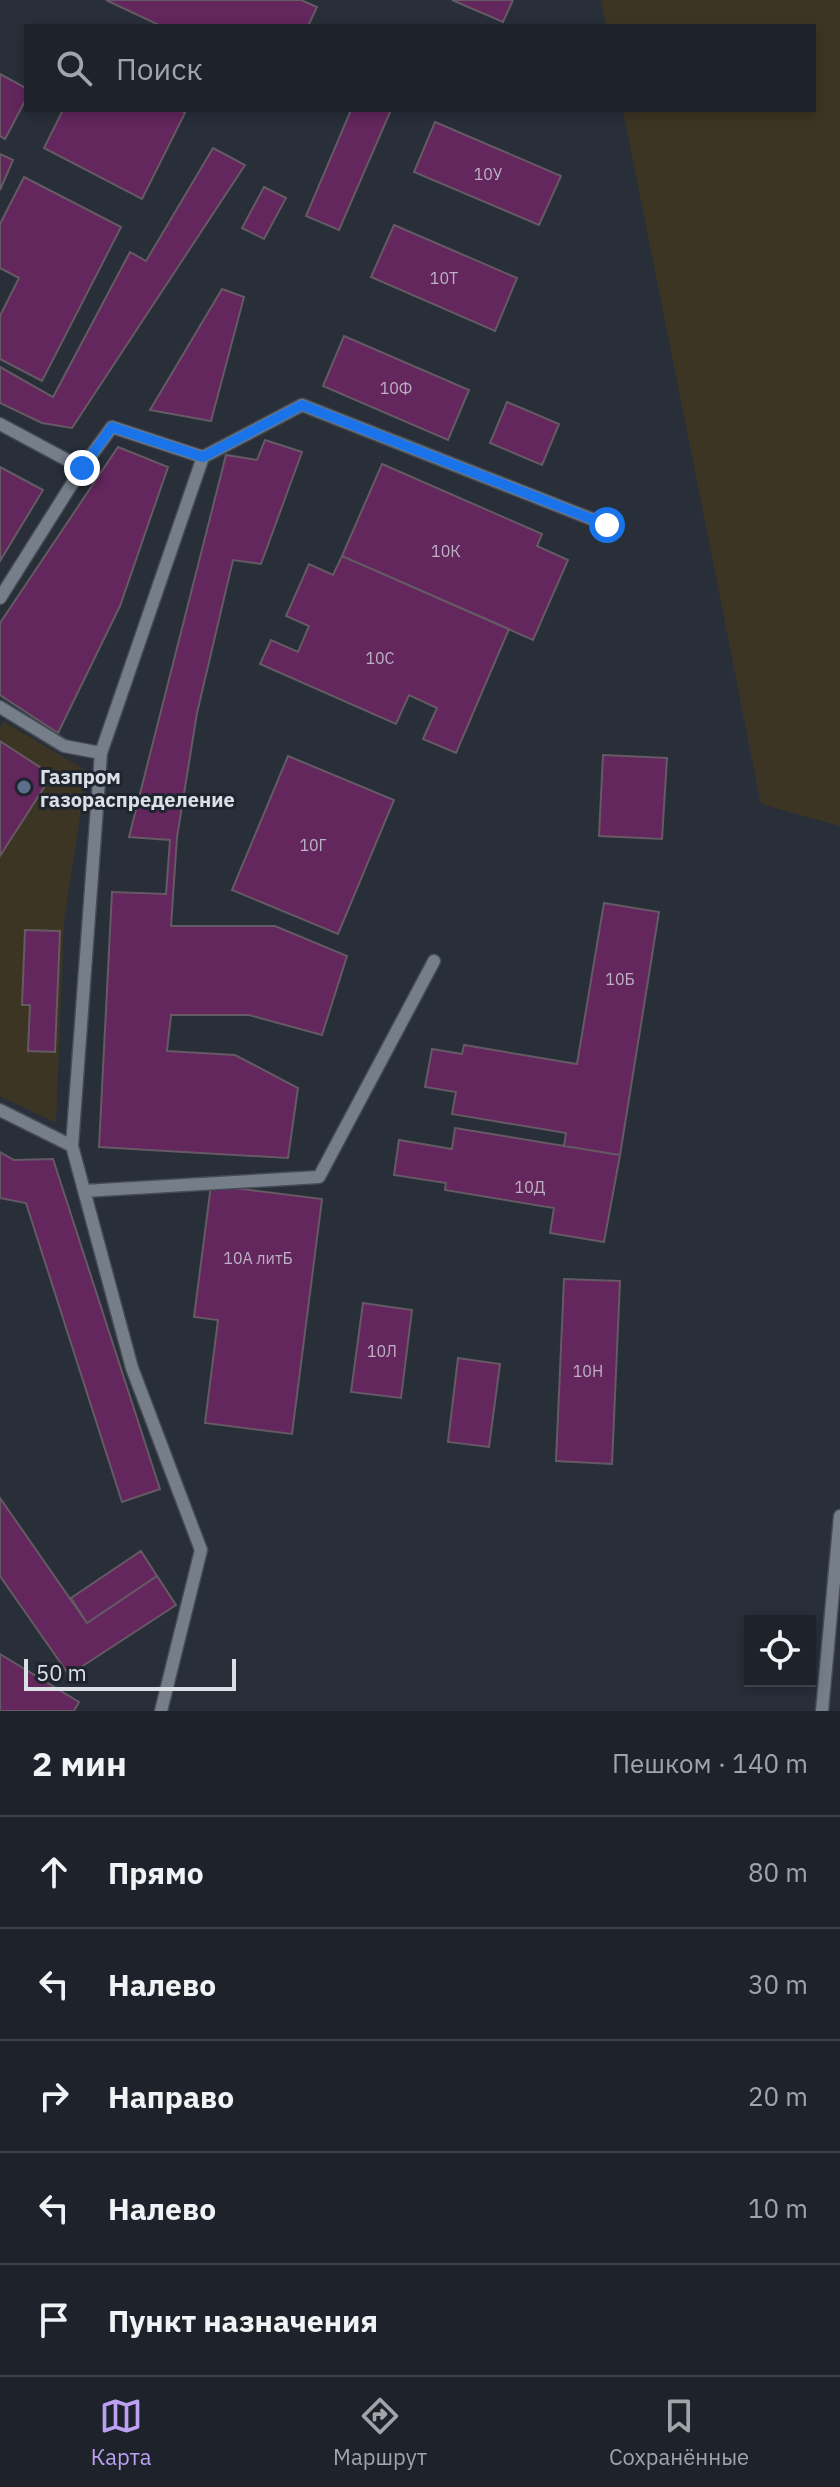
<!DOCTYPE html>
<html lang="ru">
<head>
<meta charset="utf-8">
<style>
	:root { --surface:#1e232b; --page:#2b2f37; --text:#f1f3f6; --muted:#a1a4a9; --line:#3c4047; --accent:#bca0f2 }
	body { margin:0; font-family:"IBM Plex Sans",sans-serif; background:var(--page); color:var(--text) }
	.controls { position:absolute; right:24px; bottom:24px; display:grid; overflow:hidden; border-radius:0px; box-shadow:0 4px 12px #0003 }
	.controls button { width:72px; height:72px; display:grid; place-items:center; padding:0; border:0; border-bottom:2px solid var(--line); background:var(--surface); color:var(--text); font:40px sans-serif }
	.scale { position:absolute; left:24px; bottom:20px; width:212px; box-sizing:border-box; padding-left:8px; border:4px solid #dbe0e7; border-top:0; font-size:22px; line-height:28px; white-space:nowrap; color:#dbe0e7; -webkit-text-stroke:6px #1f252f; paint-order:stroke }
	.stop { position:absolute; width:24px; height:24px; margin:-18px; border:6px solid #1a73e8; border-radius:50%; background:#fff }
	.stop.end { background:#1a73e8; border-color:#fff; box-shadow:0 2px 8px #0008 }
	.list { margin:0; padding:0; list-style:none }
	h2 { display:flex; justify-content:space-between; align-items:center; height:104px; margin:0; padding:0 32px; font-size:34px }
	h2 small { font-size:26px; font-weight:400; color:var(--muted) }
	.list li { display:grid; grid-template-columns:52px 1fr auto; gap:24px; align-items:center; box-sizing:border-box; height:112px; padding:0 32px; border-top:2px solid var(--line) }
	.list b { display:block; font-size:30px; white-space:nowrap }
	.list em { font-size:26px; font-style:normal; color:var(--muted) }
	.icon { flex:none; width:44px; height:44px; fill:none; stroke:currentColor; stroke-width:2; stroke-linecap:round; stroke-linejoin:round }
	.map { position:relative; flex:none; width:840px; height:1711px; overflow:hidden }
	.search { position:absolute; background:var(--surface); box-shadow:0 4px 12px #0003; left:24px; right:24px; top:24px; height:88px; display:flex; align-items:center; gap:20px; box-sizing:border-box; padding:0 28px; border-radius:0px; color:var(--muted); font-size:30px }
	.sheet { height:664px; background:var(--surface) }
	nav { display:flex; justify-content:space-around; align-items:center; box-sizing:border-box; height:112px; border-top:2px solid var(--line); background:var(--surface); font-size:22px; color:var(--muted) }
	nav a { display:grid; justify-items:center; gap:4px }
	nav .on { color:var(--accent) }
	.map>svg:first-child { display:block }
	.industrial { fill:#3d3524 }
	.building { fill:#63265d; stroke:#655a63; stroke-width:2 }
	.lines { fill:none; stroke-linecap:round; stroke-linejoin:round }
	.service-casing { stroke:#464b54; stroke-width:15 }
	.service { stroke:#767e8a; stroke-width:12 }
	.route { stroke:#1a73e8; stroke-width:10 }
	.service-dot { fill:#5c6f8a; stroke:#1f252f; stroke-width:3 }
	.labels { text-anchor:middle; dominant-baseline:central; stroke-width:6; stroke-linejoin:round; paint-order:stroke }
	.number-label { font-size:16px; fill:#bdb2c4 }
	.poi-label { font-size:20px; font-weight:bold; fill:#dbe0e7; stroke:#1f252f; text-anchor:start }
</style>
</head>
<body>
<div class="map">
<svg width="840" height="1711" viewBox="0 0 840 1711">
	<rect width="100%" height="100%" fill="#282f39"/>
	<path class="industrial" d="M601,0h239v826l-79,-22 -138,-694h191v-84h-208z
		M4,722l83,49 -23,150 -8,202 -56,-27v-368z"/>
	<path class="building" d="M106,0h195l16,7 -9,19h-147z
		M452,0h61l-10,22z
		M0,74l26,14v11l-21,40 -5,-3z
		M63,110h117l5,3 -43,86 -98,-51z
		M351,110h40l-52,120 -33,-14z
		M435,122l126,54 -22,49 -125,-53z
		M213,148l32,17 -173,263 -30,-5 -42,-20v-36l53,30 77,-145 16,9z
		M0,154l13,6 -13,30z
		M24,177l97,50 -79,154 -42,-22v-43l19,-38 -19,-10v-44z
		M264,187l22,11 -22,41 -22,-11z
		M394,225l123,53 -22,53 -124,-54z
		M222,289l22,8 -33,124 -61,-11z
		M344,336l125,54 -21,50 -125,-54z
		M507,402l52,22 -17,41 -52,-22z
		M265,440l37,12 -41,112 -28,-4 -36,153 -20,124 -6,89h104l72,30 -25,79 -73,-20h-78l-4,36 68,4 63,33 -10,70 -189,-11 13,-255 54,2 4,-54 -41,-3 97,-382 31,5z
		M118,447l50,20 -48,139 -62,127 -58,-38v-72z
		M382,464l160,70 -5,12 31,14 -35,80 -191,-84z
		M0,467l43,23 -43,71z
		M342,556l167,73 -53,124 -33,-14 14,-31 -28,-13 -13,29 -136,-60 11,-24 27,12 11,-26 -23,-10 23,-52 24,11z
		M0,741l52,34 -52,81z
		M603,755l64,3 -5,81 -63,-3z
		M288,756l106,44 -56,134 -106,-44z
		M604,903l55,9 -39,243 -56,-9 2,-13 -114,-19 4,-22 -31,-5 7,-38 30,5 2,-9 113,19z
		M25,930l35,1 -5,121 -27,-1 2,-46h-8z
		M455,1128l165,27 -16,87 -54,-9 4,-25 -109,-18 1,-7 -52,-8 5,-35 53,9z
		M0,1152l14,8 39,-1 107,330 -38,13 -96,-299 -26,-5z
		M211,1185l111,14 -30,235 -87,-11 13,-103 -24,-3z
		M564,1279l56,2 -8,183 -56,-3z
		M363,1303l49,7 -11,88 -50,-6z
		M458,1358l42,6 -11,83 -41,-5z
		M0,1498l87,125 70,-47 19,29 -107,70 -69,-99z
		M141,1551l16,25 -70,47 -16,-25z
		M0,1654l79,48 -5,9h-74z"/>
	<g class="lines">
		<defs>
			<path id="service" d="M0,424l82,44 30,-41 91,30 -102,296 -29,393 60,222 69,182 -40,161
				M203,457l99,-52 305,120
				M0,598l82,-130
				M0,707l64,39 37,7
				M0,1110l72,36
				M84,1191l235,-14 115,-216
				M822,1711l18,-195"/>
		</defs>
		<use href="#service" class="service-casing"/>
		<use href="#service" class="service"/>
	</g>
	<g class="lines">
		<path class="route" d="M82,468l30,-41 91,30 99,-52 305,120"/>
	</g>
	<circle class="service-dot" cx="24" cy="787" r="8"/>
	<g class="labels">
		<g class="number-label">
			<text x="488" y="174">10У</text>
			<text x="444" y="278">10Т</text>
			<text x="396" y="388">10Ф</text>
			<text x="446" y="551">10К</text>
			<text x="380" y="658">10С</text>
			<text x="313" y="845">10Г</text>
			<text x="620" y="979">10Б</text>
			<text x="530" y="1187">10Д</text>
			<text x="258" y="1258">10А литБ</text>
			<text x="382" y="1351">10Л</text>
			<text x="588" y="1371">10Н</text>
		</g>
		<g class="poi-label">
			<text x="40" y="776">Газпром<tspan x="40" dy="23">газораспределение</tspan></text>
		</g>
	</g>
</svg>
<div class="controls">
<button><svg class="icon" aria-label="locate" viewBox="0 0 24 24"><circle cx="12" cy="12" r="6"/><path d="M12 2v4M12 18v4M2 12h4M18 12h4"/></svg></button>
</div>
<div class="scale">50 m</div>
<div class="stop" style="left:607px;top:525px"></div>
<div class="stop end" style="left:82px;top:468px"></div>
<div class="search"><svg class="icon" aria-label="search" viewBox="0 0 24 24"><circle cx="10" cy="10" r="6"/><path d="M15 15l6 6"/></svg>Поиск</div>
</div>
<section class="sheet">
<h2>2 мин<small>Пешком · 140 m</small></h2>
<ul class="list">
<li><svg class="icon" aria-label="ahead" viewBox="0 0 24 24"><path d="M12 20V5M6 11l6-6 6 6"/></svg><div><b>Прямо</b></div><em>80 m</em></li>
<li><svg class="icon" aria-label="left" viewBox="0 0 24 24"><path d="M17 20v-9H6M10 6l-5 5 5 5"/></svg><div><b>Налево</b></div><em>30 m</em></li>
<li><svg class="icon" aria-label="right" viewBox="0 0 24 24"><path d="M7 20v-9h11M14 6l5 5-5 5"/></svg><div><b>Направо</b></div><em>20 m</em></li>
<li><svg class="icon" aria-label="left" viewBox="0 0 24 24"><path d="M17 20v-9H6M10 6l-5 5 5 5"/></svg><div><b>Налево</b></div><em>10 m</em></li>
<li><svg class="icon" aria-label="arrive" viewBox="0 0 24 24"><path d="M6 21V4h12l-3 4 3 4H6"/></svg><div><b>Пункт назначения</b></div></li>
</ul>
</section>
<nav>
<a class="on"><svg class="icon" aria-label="map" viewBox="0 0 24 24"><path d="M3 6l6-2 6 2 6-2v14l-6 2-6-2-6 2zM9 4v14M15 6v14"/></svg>Карта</a>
<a><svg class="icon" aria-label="directions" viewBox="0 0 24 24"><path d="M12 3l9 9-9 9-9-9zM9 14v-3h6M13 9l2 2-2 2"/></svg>Маршрут</a>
<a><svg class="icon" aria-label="saved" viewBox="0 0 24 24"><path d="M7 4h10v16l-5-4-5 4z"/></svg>Сохранённые</a>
</nav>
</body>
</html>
